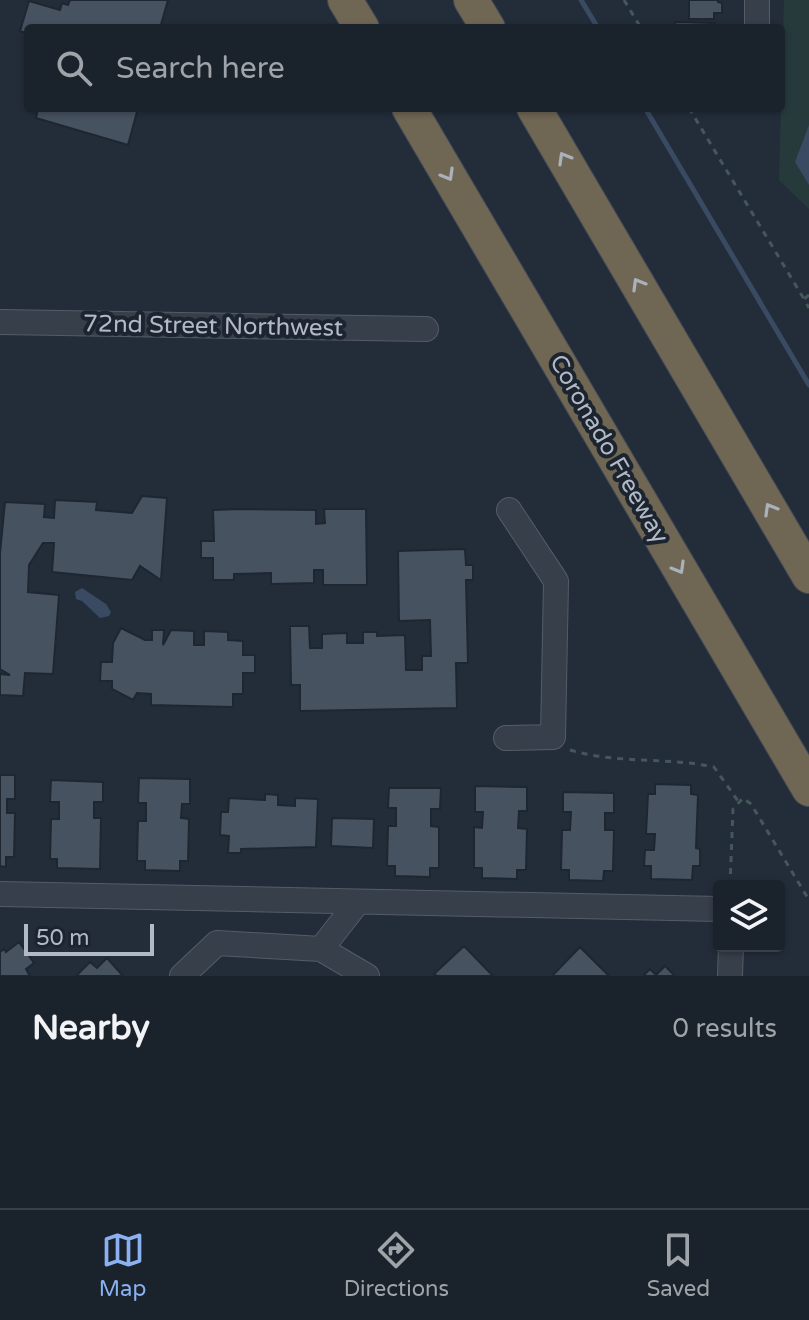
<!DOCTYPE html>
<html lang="en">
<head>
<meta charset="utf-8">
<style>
	:root { --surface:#1a222c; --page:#272f38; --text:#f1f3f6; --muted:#9fa4a9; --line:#383f48; --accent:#8bb1f2 }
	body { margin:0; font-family:"Varela Round",sans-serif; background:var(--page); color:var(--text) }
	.controls { position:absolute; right:24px; bottom:24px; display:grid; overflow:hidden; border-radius:8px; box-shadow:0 2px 6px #0004 }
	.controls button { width:72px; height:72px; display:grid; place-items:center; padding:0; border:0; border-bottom:2px solid var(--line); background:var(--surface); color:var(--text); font:40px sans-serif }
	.scale { position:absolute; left:24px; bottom:20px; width:130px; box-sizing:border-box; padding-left:8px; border:4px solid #b2b9c6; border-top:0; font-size:22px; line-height:28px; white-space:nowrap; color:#b2b9c6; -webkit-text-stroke:6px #1c242f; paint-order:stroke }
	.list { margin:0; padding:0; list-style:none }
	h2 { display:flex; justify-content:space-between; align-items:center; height:104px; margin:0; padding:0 32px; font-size:34px }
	h2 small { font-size:26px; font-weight:400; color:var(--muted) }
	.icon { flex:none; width:44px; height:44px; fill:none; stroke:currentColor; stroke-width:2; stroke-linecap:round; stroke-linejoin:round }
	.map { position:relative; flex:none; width:809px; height:976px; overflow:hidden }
	.search { position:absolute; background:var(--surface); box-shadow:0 2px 6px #0004; left:24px; right:24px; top:24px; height:88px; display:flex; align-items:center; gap:20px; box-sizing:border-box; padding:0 28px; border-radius:8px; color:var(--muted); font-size:30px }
	.sheet { height:232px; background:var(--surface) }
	nav { display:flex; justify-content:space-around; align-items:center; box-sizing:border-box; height:112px; border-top:2px solid var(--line); background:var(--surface); font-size:22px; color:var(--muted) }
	nav a { display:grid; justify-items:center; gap:4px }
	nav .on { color:var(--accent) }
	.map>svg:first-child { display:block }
	.green { fill:#263a3c }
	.water { fill:#394a62 }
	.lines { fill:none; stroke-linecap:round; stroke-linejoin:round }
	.stream { stroke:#394a62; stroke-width:5 }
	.building { fill:#475261; stroke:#1e2631; stroke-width:2 }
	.minor-casing { stroke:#555c68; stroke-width:26 }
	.highway-casing { stroke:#424955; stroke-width:36 }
	.path { stroke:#45575a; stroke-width:3; stroke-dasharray:6 6; stroke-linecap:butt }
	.minor { stroke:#373f4a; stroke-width:24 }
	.highway { stroke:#706654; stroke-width:34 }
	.oneway { stroke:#abb1bb }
	.labels { text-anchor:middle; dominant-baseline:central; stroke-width:8; stroke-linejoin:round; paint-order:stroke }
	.street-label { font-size:24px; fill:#b2b9c6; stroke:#1c242f }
</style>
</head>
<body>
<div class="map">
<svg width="809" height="976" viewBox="0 0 809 976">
	<rect width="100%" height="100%" fill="#232d3a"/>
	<path class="green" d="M784,0h25v209l-30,-29z"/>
	<path class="water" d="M809,125v60l-14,-23z
		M82,588l24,16 5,8 -2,4 -9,2 -18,-17 -6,-2 -1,-7z"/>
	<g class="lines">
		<path class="stream" d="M581,0l17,28
			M645,108l164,277"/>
	</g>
	<path class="building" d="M70,0h98l-8,28h-132v6l-8,-3 9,-30 31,9 2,-7 6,2z
		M689,0h29v2l4,1v10h-8v6h-25z
		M675,22l40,1 -1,5h-39z
		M38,108h100l-10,37 -92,-27z
		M142,496l25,2 -6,82 -21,-14 -8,14 -80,-8 2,-29h-11l-14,22 -1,27 31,3 -6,79 -28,-1 -2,23 -23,-1v-21l10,1 -10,-6v-116l5,-51 40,2 -1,13 10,1 1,-18 42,2 -1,8 36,3z
		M239,509l77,1v14l9,-1 -1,-14h42l1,76h-44v-15h-9v13l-43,1v-11l-37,1v6h-21v-22h-12v-17h13l-1,-31z
		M465,549l1,16h7v15h-7l2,83h-12l1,45 -157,3v-26h-9l-1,-59h19l1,22h12v-14l25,-1v10h16v-11h14v4l28,-1 1,35h16v-14h9l-1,-36 -31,1 -1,-70z
		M121,628l24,12h7v-10h12l-1,15 8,-15 23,1v14h10v-14l24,1v8l15,1v14h12v18h-12v21h-10v13l-82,-2v-11l-14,-1 -4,7 -21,-11v-8h-12l1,-19h11l1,-19z
		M0,775h15v24h-8v14h8l-1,44h-8v10l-6,-1z
		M139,778l51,1v25h-8l-1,14 8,1 -1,42h-8v10l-35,-1v-9h-8l1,-40h8v-18h-8z
		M51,780l52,2v20h-9v16h7l-1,51 -43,-1v-9h-7l1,-40h8v-17h-9z
		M655,784l36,1v9l7,1 -2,53 4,1v17h-7l-1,14 -41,-1v-13h-7l1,-16h9l1,-16h-9l2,-40h7z
		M475,786l52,1v24h-8l-1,17 9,1 -1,41h-9v9l-35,-1v-10h-8v-41l8,1 1,-16h-8z
		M389,788h52l-1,21h-9v17l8,1v41h-9v9l-35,-1v-10h-8l1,-40h8v-18h-8z
		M563,792l51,1v20h-9v17h9l-1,41h-9l-1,10 -34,-1v-10h-8l1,-40h8l1,-18h-8z
		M265,794l13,1v10l17,1v-8l23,1 -2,48 -75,2v4h-13l1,-17 -9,-1 1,-23h7l1,-14 36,2z
		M332,818l42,1 -1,29 -42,-2z
		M19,942l15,21 -8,6 4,7h-30v-24l4,-3 2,3z
		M464,946l29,30h-56l-3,-2z
		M580,947l29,29h-57z
		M107,958l16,18h-47l14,-14 7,6z
		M665,966l10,10h-32l7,-7 6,6z"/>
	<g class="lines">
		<defs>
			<path id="minor" d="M757,26v-26
				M0,322l426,7
				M506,738l47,-1 3,-156 -47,-71
				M0,894l719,15
				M321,949l36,-46
				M182,976l35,-33 104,6 46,27
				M730,976l1,-30"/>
			<path id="highway" d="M345,0l17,28
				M471,0l17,28
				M409,108l400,681
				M534,108l275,468"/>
		</defs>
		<use href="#minor" class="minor-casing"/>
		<use href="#highway" class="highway-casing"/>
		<path class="path" d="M624,0l17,28
			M689,108l115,191
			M809,295l-5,4 5,9
			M570,750c46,14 97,7 144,17l24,34
			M730,886l3,-77 10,-11 8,6 58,96"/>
		<use href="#minor" class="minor"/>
		<use href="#highway" class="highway"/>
	</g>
	<defs><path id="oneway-chevron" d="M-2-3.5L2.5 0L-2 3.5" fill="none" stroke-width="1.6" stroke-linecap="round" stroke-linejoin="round" transform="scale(2)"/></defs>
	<g class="oneway">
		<use href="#oneway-chevron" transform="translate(564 158) rotate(-120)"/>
		<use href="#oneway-chevron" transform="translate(448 175) rotate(60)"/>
		<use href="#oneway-chevron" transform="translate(638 284) rotate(-120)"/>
		<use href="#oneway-chevron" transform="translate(770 509) rotate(-120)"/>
		<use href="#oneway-chevron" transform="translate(679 568) rotate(60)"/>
	</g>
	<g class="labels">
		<g class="street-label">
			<text transform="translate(213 326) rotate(1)">72nd Street Northwest</text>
			<text transform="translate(609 449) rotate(60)">Coronado Freeway</text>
		</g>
	</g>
</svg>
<div class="controls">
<button><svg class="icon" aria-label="layers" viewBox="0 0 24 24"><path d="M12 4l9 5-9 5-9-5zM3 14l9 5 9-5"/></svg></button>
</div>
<div class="scale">50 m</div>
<div class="search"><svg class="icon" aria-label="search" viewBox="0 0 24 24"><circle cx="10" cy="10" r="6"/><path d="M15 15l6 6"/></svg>Search here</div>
</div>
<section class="sheet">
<h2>Nearby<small>0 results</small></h2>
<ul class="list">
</ul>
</section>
<nav>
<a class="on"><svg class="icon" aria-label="map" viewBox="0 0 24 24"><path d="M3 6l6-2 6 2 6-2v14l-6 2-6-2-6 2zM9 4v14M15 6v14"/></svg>Map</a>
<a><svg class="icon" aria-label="directions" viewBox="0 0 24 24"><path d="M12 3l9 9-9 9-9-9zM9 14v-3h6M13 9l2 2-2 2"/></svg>Directions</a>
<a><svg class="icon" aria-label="saved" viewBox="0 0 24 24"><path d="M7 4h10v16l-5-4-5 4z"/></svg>Saved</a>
</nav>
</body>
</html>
